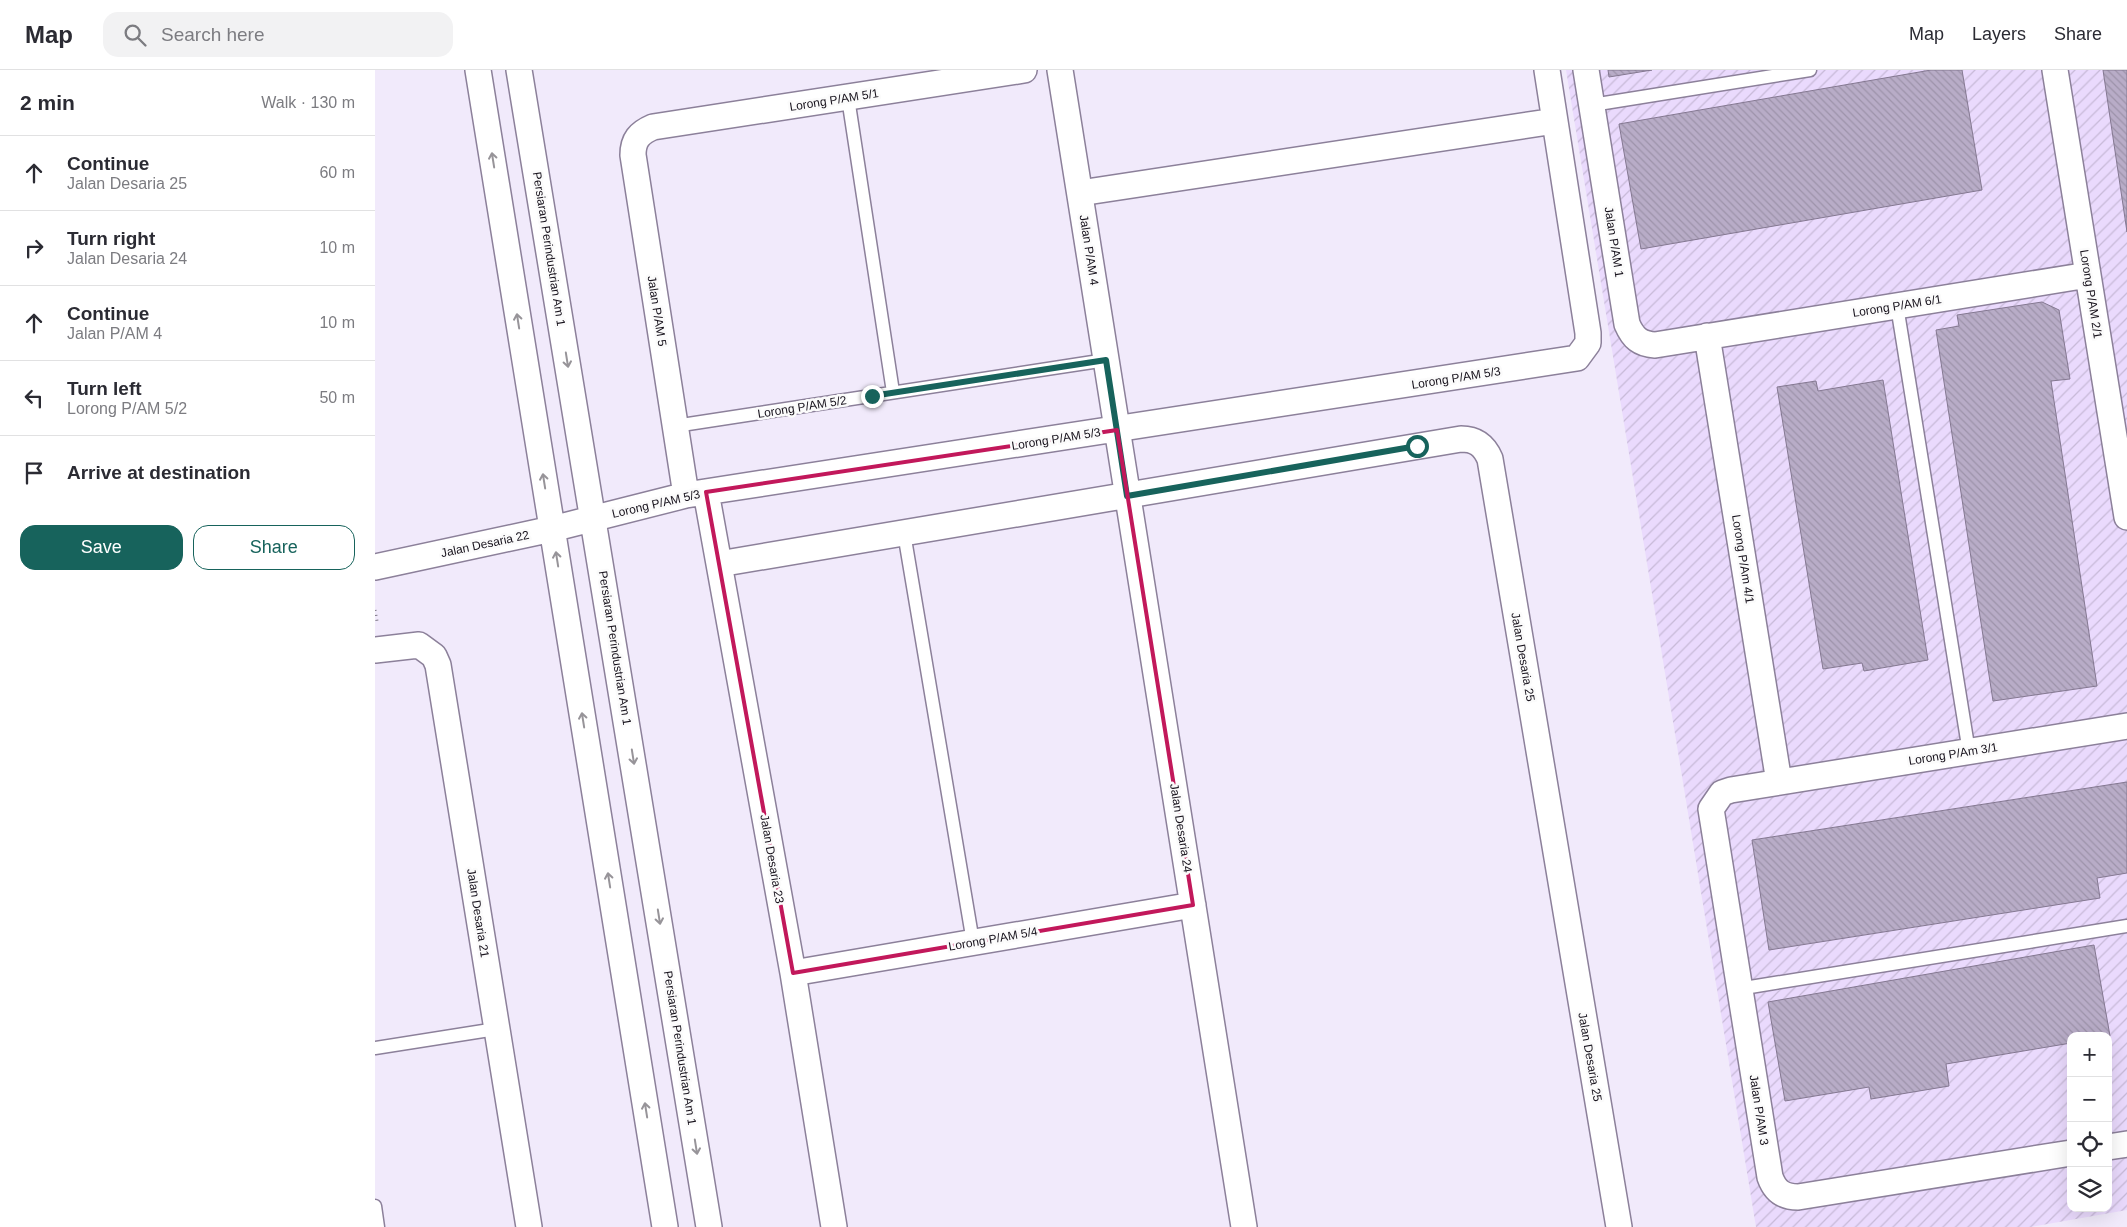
<!DOCTYPE html>
<html lang="en">
<head>
<meta charset="utf-8">
<style>
	:root { --surface:#fff; --page:#f2f2f3; --text:#2b2b33; --muted:#7c7c81; --line:#e1e1e2; --accent:#17635c }
	body { margin:0; font-family:Arial,sans-serif; background:var(--page); color:var(--text) }
	.controls { position:absolute; right:15px; bottom:15px; display:grid; overflow:hidden; border-radius:10px; box-shadow:0 5px 20px #0002 }
	.controls button { width:45px; height:45px; display:grid; place-items:center; padding:0; border:0; border-bottom:1px solid var(--line); background:var(--surface); color:var(--text); font:25px sans-serif }
	.stop { position:absolute; width:15px; height:15px; margin:-11px; border:4px solid #17635c; border-radius:50%; background:#fff }
	.stop.end { background:#17635c; border-color:#fff; box-shadow:0 1px 5px #0008 }
	.list { margin:0; padding:0; list-style:none }
	h2 { display:flex; justify-content:space-between; align-items:center; height:65px; margin:0; padding:0 20px; font-size:21px }
	h2 small { font-size:16px; font-weight:400; color:var(--muted) }
	.list li { display:grid; grid-template-columns:32px 1fr auto; gap:15px; align-items:center; box-sizing:border-box; height:75px; padding:0 20px; border-top:1px solid var(--line) }
	.list b { display:block; font-size:19px; white-space:nowrap }
	.list p { margin:0; font-size:16px; white-space:nowrap; color:var(--muted) }
	.list em { font-size:16px; font-style:normal; color:var(--muted) }
	.actions { display:flex; gap:10px; padding:15px 20px }
	.actions a { flex:1; padding:11px 0; border:1px solid var(--accent); border-radius:15px; text-align:center; font-size:18px; color:var(--accent) }
	.actions .main { background:var(--accent); color:#fff }
	.icon { flex:none; width:28px; height:28px; fill:none; stroke:currentColor; stroke-width:2; stroke-linecap:round; stroke-linejoin:round }
	.map { position:relative; flex:none; width:1752px; height:1157px; overflow:hidden }
	header { display:flex; align-items:center; gap:30px; box-sizing:border-box; height:70px; padding:0 25px; background:var(--surface); border-bottom:1px solid var(--line) }
	header strong { font-size:24px }
	nav { display:flex; gap:28px; margin-inline-start:auto; font-size:18px }
	.search { width:350px; height:45px; background:var(--page); display:flex; align-items:center; gap:12px; box-sizing:border-box; padding:0 18px; border-radius:15px; color:var(--muted); font-size:19px }
	main { display:flex }
	aside { flex:1; background:var(--surface) }
	.map>svg:first-child { display:block }
	.industrial { fill:url(#industrial-furrows); fill-rule:evenodd }
	.building { fill:url(#building-back-hatch); stroke:#847891 }
	.lines { fill:none; stroke-linecap:round; stroke-linejoin:round }
	.service-casing { stroke:#8c809a; stroke-width:15 }
	.minor-casing { stroke:#8c809a; stroke-width:28 }
	.path { stroke:#817b89; stroke-width:3; stroke-dasharray:1 4; stroke-linecap:butt }
	.service { stroke:#fff; stroke-width:12 }
	.minor { stroke:#fff; stroke-width:25 }
	.oneway { stroke:#979499 }
	.route { stroke:#17635c; stroke-width:6 }
	.marked { fill:none; stroke:#c2185b; stroke-width:4; stroke-linejoin:round }
	.labels { text-anchor:middle; dominant-baseline:central; stroke-width:5; stroke-linejoin:round; paint-order:stroke }
	.street-label { font-size:12px; fill:#17121c; stroke:#fbfbfb }
</style>
</head>
<body>
<header>
<strong>Map</strong>
<div class="search"><svg class="icon" aria-label="search" viewBox="0 0 24 24"><circle cx="10" cy="10" r="6"/><path d="M15 15l6 6"/></svg>Search here</div>
<nav><a>Map</a><a>Layers</a><a>Share</a></nav>
</header>
<main>
<aside>
<h2>2 min<small>Walk · 130 m</small></h2>
<ul class="list">
<li><svg class="icon" aria-label="ahead" viewBox="0 0 24 24"><path d="M12 20V5M6 11l6-6 6 6"/></svg><div><b>Continue</b><p>Jalan Desaria 25</p></div><em>60 m</em></li>
<li><svg class="icon" aria-label="right" viewBox="0 0 24 24"><path d="M7 20v-9h11M14 6l5 5-5 5"/></svg><div><b>Turn right</b><p>Jalan Desaria 24</p></div><em>10 m</em></li>
<li><svg class="icon" aria-label="ahead" viewBox="0 0 24 24"><path d="M12 20V5M6 11l6-6 6 6"/></svg><div><b>Continue</b><p>Jalan P/AM 4</p></div><em>10 m</em></li>
<li><svg class="icon" aria-label="left" viewBox="0 0 24 24"><path d="M17 20v-9H6M10 6l-5 5 5 5"/></svg><div><b>Turn left</b><p>Lorong P/AM 5/2</p></div><em>50 m</em></li>
<li><svg class="icon" aria-label="arrive" viewBox="0 0 24 24"><path d="M6 21V4h12l-3 4 3 4H6"/></svg><div><b>Arrive at destination</b></div></li>
</ul>
<div class="actions"><a class="main">Save</a><a>Share</a></div>
</aside>
<div class="map">
<svg width="1752" height="1157" viewBox="0 0 1752 1157">
	<defs>
		<pattern id="industrial-furrows" width="10" height="10" patternUnits="userSpaceOnUse" patternTransform="scale(1.25)"><rect width="10" height="10" fill="#eadafd"/><path d="M-1 1l2-2M0 10L10 0M9 11l2-2" fill="none" stroke="#c8bad8"/></pattern>
		<pattern id="building-back-hatch" width="6" height="6" patternUnits="userSpaceOnUse" patternTransform="scale(1.25)"><rect width="6" height="6" fill="#b8acc7"/><path d="M-1 5l2 2M0 0l6 6M5-1l2 2" fill="none" stroke="#9d93aa"/></pattern>
	</defs>
	<rect width="100%" height="100%" fill="#f1eafb"/>
	<path class="industrial" d="M1191,0h561v1140l-96,17h-275zM1696,966h37v172h-37z"/>
	<path class="building" d="M1233,0h44l-43,7z
		M1556,0h31l20,120 -341,59 -22,-125z
		M1728,0h24v162z
		M1667,232l17,8 11,69 -19,2 46,305 -104,15 -57,-371 23,-4 -2,-11z
		M1508,310l45,280 -64,11 -2,-8 -39,6 -46,-282 39,-6 2,10z
		M1752,712v91l-30,5 3,20 -331,52 -17,-110z
		M1719,875l16,91h-39v7l-125,21 3,22 -78,13 -2,-12 -84,14 -17,-99z"/>
	<g class="lines">
		<defs>
			<path id="service" d="M473,28l45,294
				M1217,35l218,-35
				M1522,236l72,446
				M300,356l431,-66
				M529,463l69,409
				M1363,919l389,-63
				M0,978l121,-19
				M0,1136l3,21"/>
			<path id="minor" d="M103,0l187,1157
				M144,0l190,1157
				M685,0l184,1157
				M1211,0l41,254c6,14 13,20 28,21l433,-70
				M1680,0l72,447
				M705,123l475,-72
				M1332,266l72,446
				M331,422l87,481 41,254
				M311,425l-53,-340c0,-15 6,-22 20,-28l371,-57
				M344,494l742,-125c15,0 23,6 29,20l129,768
				M0,497l177,-38 134,-34 891,-137 11,-15v-10l-41,-263
				M0,580l44,-5 15,11 4,9 91,562
				M418,903l400,-68
				M1733,1077l19,-3
				M1696,1083l-273,44c-15,0 -23,-6 -28,-20l-59,-368 11,-16 9,-3 396,-64"/>
		</defs>
		<use href="#service" class="service-casing"/>
		<use href="#minor" class="minor-casing"/>
		<path class="path" d="M0,540l2,11"/>
		<use href="#service" class="service"/>
		<use href="#minor" class="minor"/>
	</g>
	<defs><path id="oneway-shaft" d="M-6 0H5M1.5-3L5.5 0L1.5 3" fill="none" stroke-width="1.6" stroke-linecap="round" stroke-linejoin="round" transform="scale(1.25)"/></defs>
	<g class="oneway">
		<use href="#oneway-shaft" transform="translate(118 90) rotate(-99)"/>
		<use href="#oneway-shaft" transform="translate(143 251) rotate(-99)"/>
		<use href="#oneway-shaft" transform="translate(192 290) rotate(81)"/>
		<use href="#oneway-shaft" transform="translate(169 411) rotate(-99)"/>
		<use href="#oneway-shaft" transform="translate(182 489) rotate(-99)"/>
		<use href="#oneway-shaft" transform="translate(208 650) rotate(-99)"/>
		<use href="#oneway-shaft" transform="translate(258 687) rotate(81)"/>
		<use href="#oneway-shaft" transform="translate(234 810) rotate(-99)"/>
		<use href="#oneway-shaft" transform="translate(284 847) rotate(81)"/>
		<use href="#oneway-shaft" transform="translate(271 1040) rotate(-99)"/>
		<use href="#oneway-shaft" transform="translate(321 1077) rotate(81)"/>
	</g>
	<g class="lines">
		<path class="route" d="M497,326l234,-36 21,136 290,-50"/>
	</g>
	<path class="marked" d="M742,360l76,475 -400,68 -87,-481z"/>
	<g class="labels">
		<g class="street-label">
			<text transform="translate(459 30) rotate(-9)">Lorong P/AM 5/1</text>
			<text transform="translate(1239 172) rotate(81)">Jalan P/AM 1</text>
			<text transform="translate(174 179) rotate(81)">Persiaran Perindustrian Am 1</text>
			<text transform="translate(714 180) rotate(81)">Jalan P/AM 4</text>
			<text transform="translate(1716 224) rotate(81)">Lorong P/AM 2/1</text>
			<text transform="translate(1522 236) rotate(-9)">Lorong P/AM 6/1</text>
			<text transform="translate(282 241) rotate(81)">Jalan P/AM 5</text>
			<text transform="translate(1081 308) rotate(-9)">Lorong P/AM 5/3</text>
			<text transform="translate(427 337) rotate(-9)">Lorong P/AM 5/2</text>
			<text transform="translate(681 369) rotate(-9)">Lorong P/AM 5/3</text>
			<text transform="translate(281 434) rotate(-13)">Lorong P/AM 5/3</text>
			<text transform="translate(110 474) rotate(-12)">Jalan Desaria 22</text>
			<text transform="translate(1368 489) rotate(81)">Lorong P/Am 4/1</text>
			<text transform="translate(240 578) rotate(81)">Persiaran Perindustrian Am 1</text>
			<text transform="translate(1148 587) rotate(80)">Jalan Desaria 25</text>
			<text transform="translate(1578 684) rotate(-9)">Lorong P/Am 3/1</text>
			<text transform="translate(806 758) rotate(81)">Jalan Desaria 24</text>
			<text transform="translate(397 789) rotate(80)">Jalan Desaria 23</text>
			<text transform="translate(103 843) rotate(81)">Jalan Desaria 21</text>
			<text transform="translate(618 869) rotate(-10)">Lorong P/AM 5/4</text>
			<text transform="translate(305 978) rotate(81)">Persiaran Perindustrian Am 1</text>
			<text transform="translate(1215 987) rotate(80)">Jalan Desaria 25</text>
			<text transform="translate(1384 1040) rotate(81)">Jalan P/AM 3</text>
		</g>
	</g>
</svg>
<div class="controls">
<button>+</button>
<button>−</button>
<button><svg class="icon" aria-label="locate" viewBox="0 0 24 24"><circle cx="12" cy="12" r="6"/><path d="M12 2v4M12 18v4M2 12h4M18 12h4"/></svg></button>
<button><svg class="icon" aria-label="layers" viewBox="0 0 24 24"><path d="M12 4l9 5-9 5-9-5zM3 14l9 5 9-5"/></svg></button>
</div>
<div class="stop" style="left:1042px;top:376px"></div>
<div class="stop end" style="left:497px;top:326px"></div>
</div>
</main>
</body>
</html>
